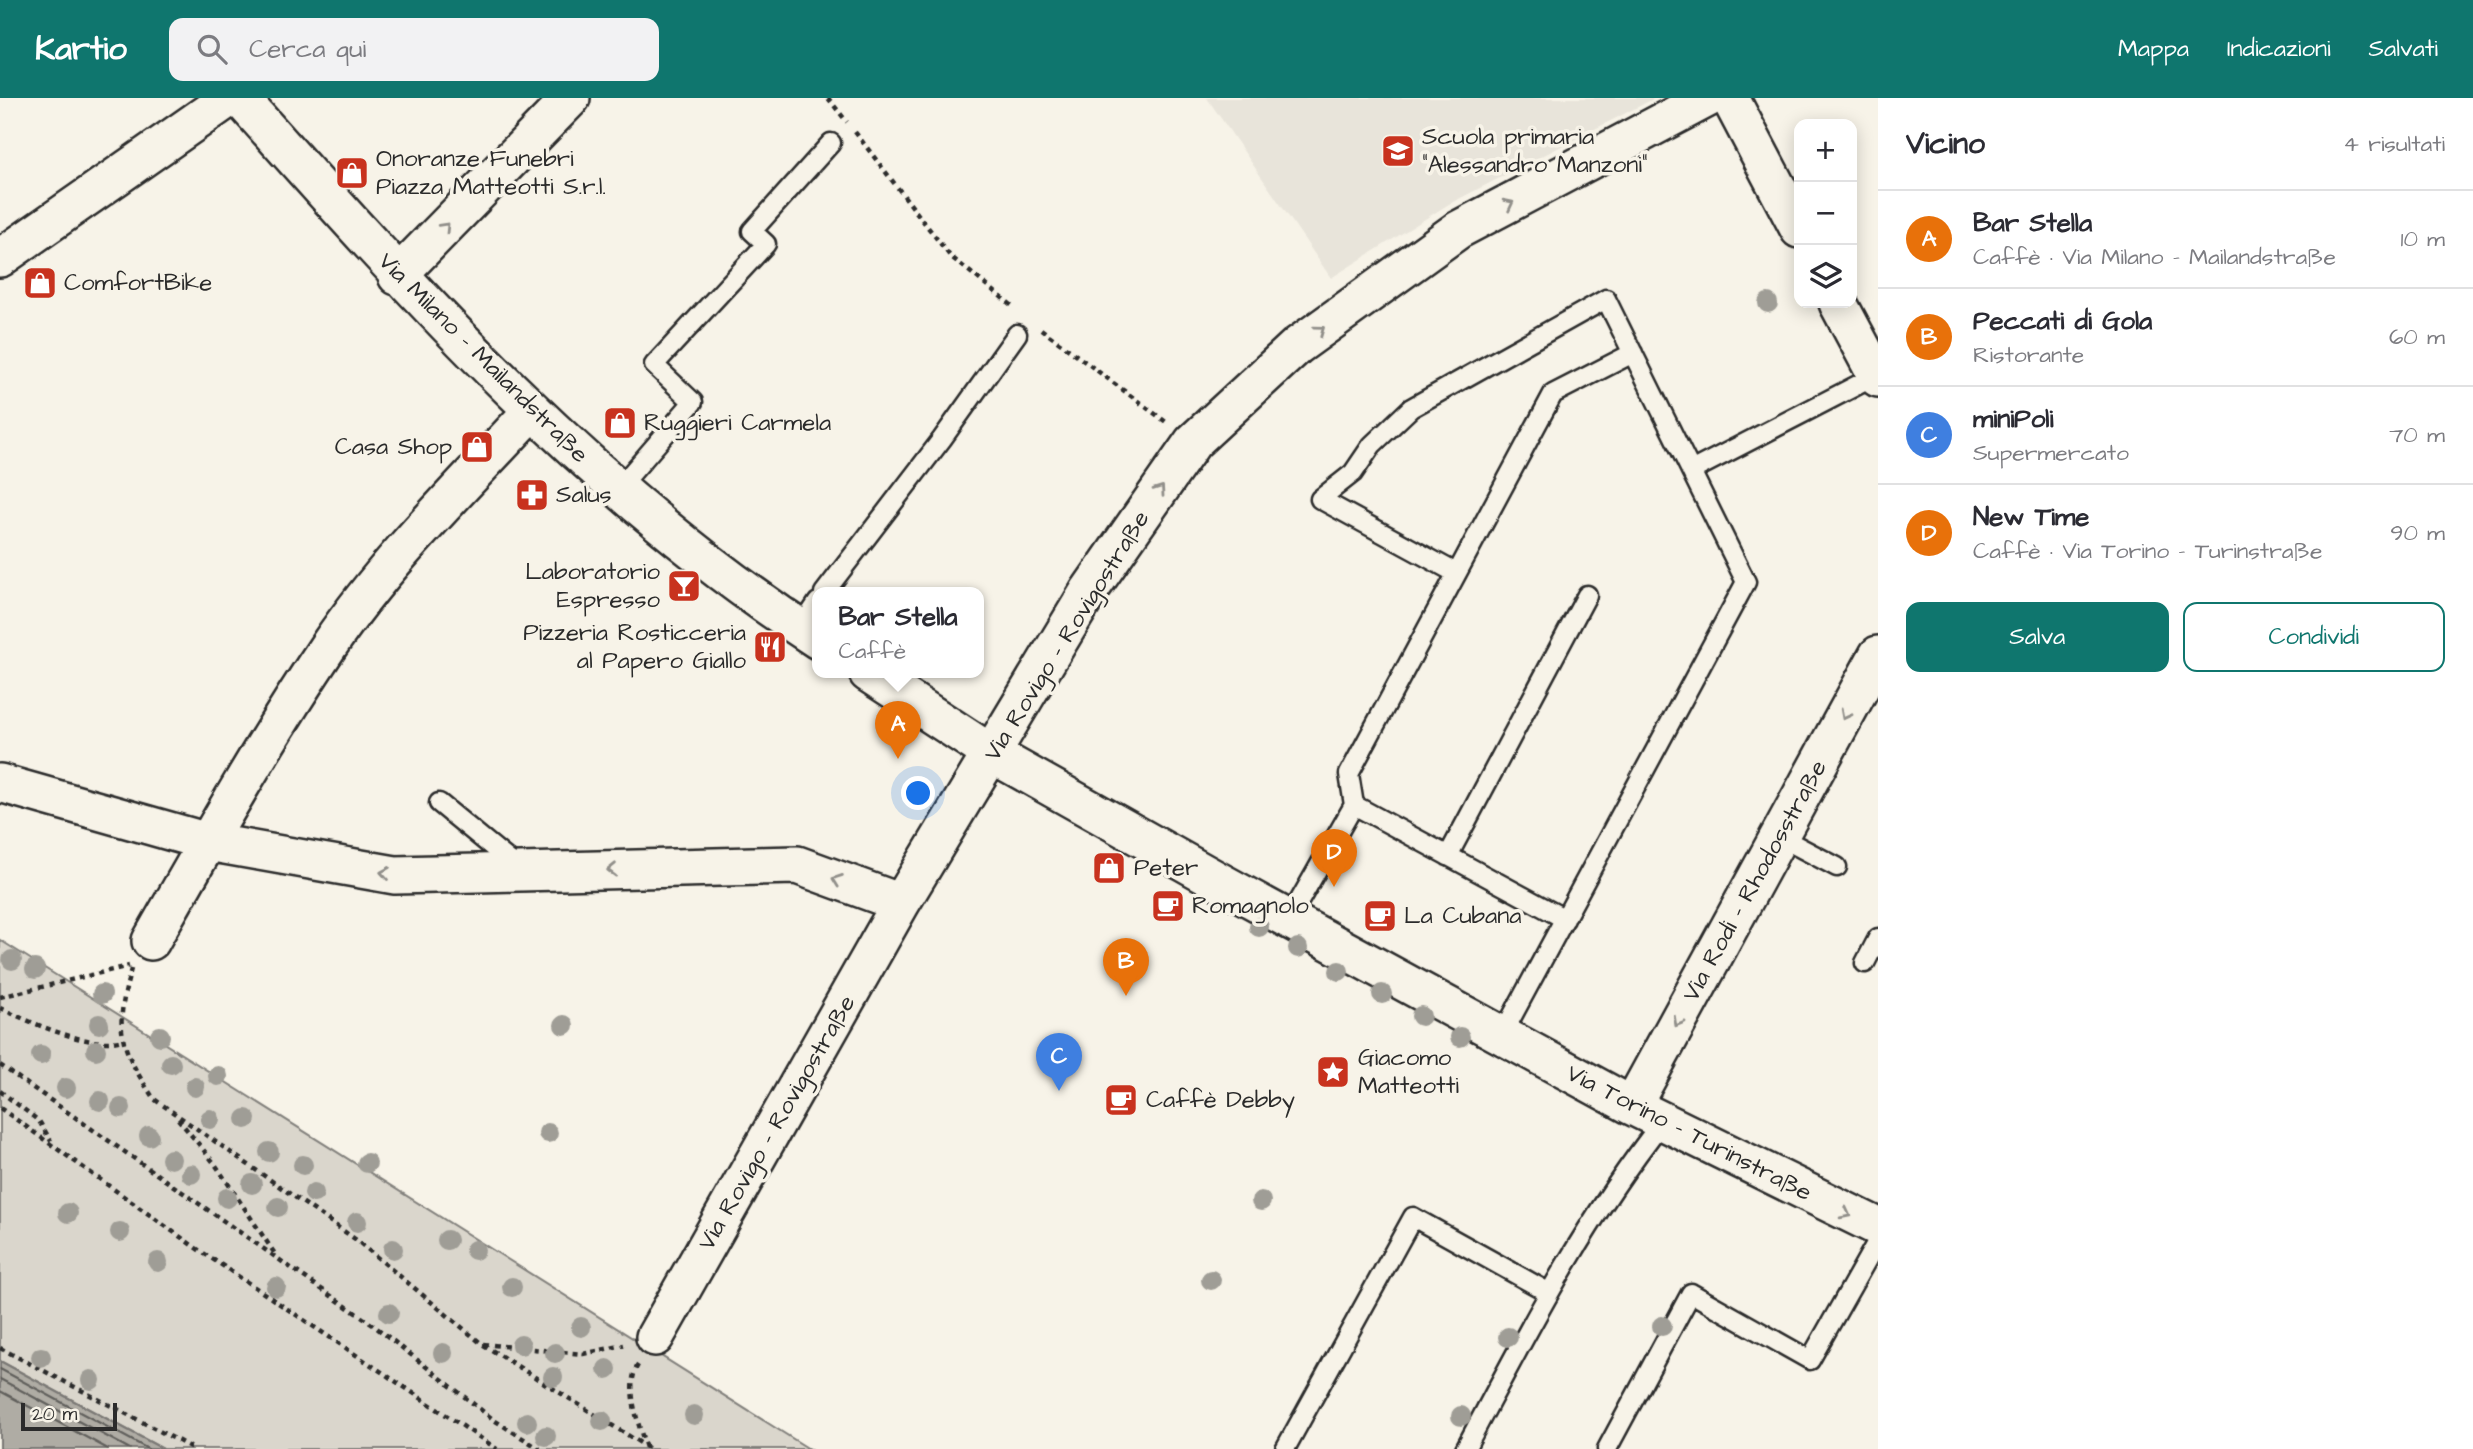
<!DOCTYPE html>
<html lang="it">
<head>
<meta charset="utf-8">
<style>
	:root { --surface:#fff; --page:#f2f2f3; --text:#2b2b33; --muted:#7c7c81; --line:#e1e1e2; --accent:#0f766e }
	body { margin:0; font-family:"Architects Daughter",sans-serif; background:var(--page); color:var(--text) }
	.controls { position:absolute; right:21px; top:21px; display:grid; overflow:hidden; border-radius:14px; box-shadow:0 4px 18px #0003 }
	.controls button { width:63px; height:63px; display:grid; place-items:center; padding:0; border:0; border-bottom:2px solid var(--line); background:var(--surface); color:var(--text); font:35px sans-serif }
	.scale { position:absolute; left:21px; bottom:18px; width:96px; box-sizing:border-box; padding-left:7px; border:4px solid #2b2b2b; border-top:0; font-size:19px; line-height:24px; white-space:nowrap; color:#2b2b2b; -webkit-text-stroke:5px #f7f3e8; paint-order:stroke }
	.you { position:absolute; left:919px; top:696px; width:24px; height:24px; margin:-18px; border:5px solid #fff; border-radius:50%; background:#1a73e8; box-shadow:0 0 0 10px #1a73e833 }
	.badge { display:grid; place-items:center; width:46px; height:46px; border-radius:50%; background:var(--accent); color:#fff; font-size:23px; font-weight:700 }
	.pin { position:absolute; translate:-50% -58px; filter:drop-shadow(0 2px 4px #0008) }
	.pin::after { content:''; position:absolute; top:37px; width:24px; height:21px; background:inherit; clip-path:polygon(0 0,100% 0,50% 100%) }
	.popup { position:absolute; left:812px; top:489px; width:172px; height:91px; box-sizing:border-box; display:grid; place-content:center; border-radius:14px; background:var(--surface); filter:drop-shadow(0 2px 5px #0005); font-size:23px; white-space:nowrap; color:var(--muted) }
	.popup b { font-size:26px; color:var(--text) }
	.popup::after { content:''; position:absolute; left:50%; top:100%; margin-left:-14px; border:14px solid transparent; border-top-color:var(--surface) }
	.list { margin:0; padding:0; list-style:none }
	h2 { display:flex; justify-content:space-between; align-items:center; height:91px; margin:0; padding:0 28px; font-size:30px }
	h2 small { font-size:23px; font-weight:400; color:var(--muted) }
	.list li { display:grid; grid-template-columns:46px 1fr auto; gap:21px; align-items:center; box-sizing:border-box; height:98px; padding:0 28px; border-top:2px solid var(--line) }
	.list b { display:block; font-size:26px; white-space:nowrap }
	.list p { margin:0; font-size:23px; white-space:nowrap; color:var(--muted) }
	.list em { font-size:23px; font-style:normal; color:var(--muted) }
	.actions { display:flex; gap:14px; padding:21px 28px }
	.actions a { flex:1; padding:16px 0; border:2px solid var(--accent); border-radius:14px; text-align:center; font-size:24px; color:var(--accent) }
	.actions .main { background:var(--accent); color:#fff }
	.icon { flex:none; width:38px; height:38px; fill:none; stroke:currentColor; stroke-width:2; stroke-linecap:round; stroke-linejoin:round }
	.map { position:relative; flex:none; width:1878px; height:1351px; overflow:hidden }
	header { display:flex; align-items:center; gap:42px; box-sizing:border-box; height:98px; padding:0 35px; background:var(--accent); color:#fff }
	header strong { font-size:33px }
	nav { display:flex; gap:38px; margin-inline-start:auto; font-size:24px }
	.search { width:490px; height:63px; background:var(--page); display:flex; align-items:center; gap:18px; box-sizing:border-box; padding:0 24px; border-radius:14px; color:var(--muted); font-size:26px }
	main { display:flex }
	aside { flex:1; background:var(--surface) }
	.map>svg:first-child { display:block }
	.built { fill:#e8e4da }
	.green { fill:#dad6cc; stroke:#82807c; stroke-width:2 }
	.water { fill:#afaca4; stroke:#7a7874; stroke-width:2 }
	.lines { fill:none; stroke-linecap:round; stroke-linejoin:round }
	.shore { stroke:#605f5b; stroke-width:2 }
	.lane-casing { stroke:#2b2b2b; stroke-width:23 }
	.street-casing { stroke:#2b2b2b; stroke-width:42 }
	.path { stroke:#2b2b2b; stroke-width:4.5; stroke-dasharray:5 5; stroke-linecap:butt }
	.lane { stroke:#f7f3e8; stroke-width:18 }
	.street { stroke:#f7f3e8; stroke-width:37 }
	.tree { fill:#9f9d96 }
	.oneway { stroke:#918f8a }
	.labels { text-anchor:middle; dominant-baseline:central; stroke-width:7; stroke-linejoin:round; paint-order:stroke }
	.poi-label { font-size:24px; fill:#2b2b2b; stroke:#f7f3e8; text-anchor:start }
	.street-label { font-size:24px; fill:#2b2b2b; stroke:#f7f3e8 }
</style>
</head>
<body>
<header>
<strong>Kartio</strong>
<div class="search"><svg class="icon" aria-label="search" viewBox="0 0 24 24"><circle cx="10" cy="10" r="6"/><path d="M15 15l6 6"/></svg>Cerca qui</div>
<nav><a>Mappa</a><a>Indicazioni</a><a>Salvati</a></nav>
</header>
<main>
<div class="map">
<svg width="1878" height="1351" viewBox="0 0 1878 1351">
	<rect width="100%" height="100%" fill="#f7f3e8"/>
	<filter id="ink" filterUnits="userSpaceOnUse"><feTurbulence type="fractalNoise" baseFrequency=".0143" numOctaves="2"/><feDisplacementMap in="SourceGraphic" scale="14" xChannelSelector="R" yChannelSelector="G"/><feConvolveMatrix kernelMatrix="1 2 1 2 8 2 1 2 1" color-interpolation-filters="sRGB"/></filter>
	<g filter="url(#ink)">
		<path class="built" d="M1207,0h448l-206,106 -118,74z"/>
		<path class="green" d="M0,842l809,509h-646l-163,-88z"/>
		<path class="water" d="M0,1263l163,88h-163z"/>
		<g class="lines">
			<path class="shore" d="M0,1271l148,80
				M0,1281l130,70
				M0,1293l108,58"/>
			<defs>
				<path id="lane" d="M1691,373l186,-96
					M617,392l76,-88 -39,-37 112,-121 -14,-13 79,-88
					M1456,475l-136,-74 33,-26 19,-28 39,-37 195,-109 140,283 -244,453
					M824,495l118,-154 75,-105
					M800,531l18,-27
					M439,705l78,64
					M1354,707l211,114
					M1780,739l57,30
					M1448,758l139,-261
					M1289,821l65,-114 -5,-31 204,-380 80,-41
					M1865,865l13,-25
					M1285,1351l128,-232 135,75
					M1465,1351c60,-113 118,-227 198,-328
					M1607,1351l84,-156 119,67 68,-120"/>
				<path id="street" d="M240,0c177,199 352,396 578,542
					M1730,0l69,131
					M0,160l229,-160
					M397,178l174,-178
					M1838,205l40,75
					M868,575l124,81 219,123 421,229 246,121
					M0,685l208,59 187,33 402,-10 104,38
					M151,843c57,-100 114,-201 178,-296 58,-85 133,-158 202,-233
					M1632,1008l246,-451
					M655,1239l246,-434 188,-312 104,-149 104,-96 161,-116 250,-132"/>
			</defs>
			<use href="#lane" class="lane-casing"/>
			<use href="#street" class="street-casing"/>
			<path class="path" d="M828,0l19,24
				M855,34l95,124 65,52
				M1041,231l125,93
				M131,871c-17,61 -12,77 23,130l201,140 127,105 168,105
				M0,899l129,-31
				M0,910c30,14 90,42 122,32
				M0,967l373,260 121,95 46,29
				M0,993l39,30 12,20
				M0,1010l196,140 301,201
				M178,1021l37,45 60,90
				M483,1246l100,10 41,-9
				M0,1250l194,101
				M638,1267c-14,22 1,60 8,83"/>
			<use href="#lane" class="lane"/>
			<use href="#street" class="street"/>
		</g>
		<g class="tree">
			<circle cx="1768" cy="205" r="10"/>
			<circle cx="1259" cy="829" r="10"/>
			<circle cx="1298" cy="850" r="10"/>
			<circle cx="12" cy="862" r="10"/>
			<circle cx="35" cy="871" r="10"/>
			<circle cx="1339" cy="873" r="10"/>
			<circle cx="102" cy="896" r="10"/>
			<circle cx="1382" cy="896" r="10"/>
			<circle cx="1421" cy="918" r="10"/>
			<circle cx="99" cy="926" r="10"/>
			<circle cx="564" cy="927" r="10"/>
			<circle cx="160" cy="938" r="10"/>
			<circle cx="1460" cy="939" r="10"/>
			<circle cx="96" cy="952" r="10"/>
			<circle cx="41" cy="957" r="10"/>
			<circle cx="171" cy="966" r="10"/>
			<circle cx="218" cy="978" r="10"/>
			<circle cx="195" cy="989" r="10"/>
			<circle cx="66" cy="990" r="10"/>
			<circle cx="100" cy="1003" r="10"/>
			<circle cx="121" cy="1010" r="10"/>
			<circle cx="210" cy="1021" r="10"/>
			<circle cx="246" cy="1021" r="10"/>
			<circle cx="548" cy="1035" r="10"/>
			<circle cx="149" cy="1038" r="10"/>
			<circle cx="269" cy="1054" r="10"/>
			<circle cx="171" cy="1061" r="10"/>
			<circle cx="367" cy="1065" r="10"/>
			<circle cx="303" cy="1067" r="10"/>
			<circle cx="191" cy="1076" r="10"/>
			<circle cx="252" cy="1086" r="10"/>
			<circle cx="314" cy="1095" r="10"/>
			<circle cx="227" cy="1100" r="10"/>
			<circle cx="1261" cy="1103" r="10"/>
			<circle cx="278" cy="1109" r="10"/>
			<circle cx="68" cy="1115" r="10"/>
			<circle cx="357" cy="1124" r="10"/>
			<circle cx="120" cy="1134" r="10"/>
			<circle cx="447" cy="1142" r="10"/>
			<circle cx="393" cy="1151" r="10"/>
			<circle cx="475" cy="1152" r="10"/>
			<circle cx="158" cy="1164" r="10"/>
			<circle cx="1211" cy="1182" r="10"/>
			<circle cx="276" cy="1189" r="10"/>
			<circle cx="512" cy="1189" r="10"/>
			<circle cx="389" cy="1215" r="10"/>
			<circle cx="1662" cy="1228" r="10"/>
			<circle cx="581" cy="1229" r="10"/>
			<circle cx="1508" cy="1239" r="10"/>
			<circle cx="521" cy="1247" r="10"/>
			<circle cx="443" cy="1255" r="10"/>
			<circle cx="555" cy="1255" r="10"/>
			<circle cx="41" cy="1259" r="10"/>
			<circle cx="607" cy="1271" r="10"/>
			<circle cx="553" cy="1279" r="10"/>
			<circle cx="91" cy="1282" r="10"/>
			<circle cx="694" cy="1317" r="10"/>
			<circle cx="1461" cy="1318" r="10"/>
			<circle cx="602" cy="1323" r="10"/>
			<circle cx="527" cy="1324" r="10"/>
			<circle cx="546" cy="1338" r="10"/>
		</g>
		<defs><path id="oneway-chevron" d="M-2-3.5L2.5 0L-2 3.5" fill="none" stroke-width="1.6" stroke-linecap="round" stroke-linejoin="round" transform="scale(1.75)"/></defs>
		<g class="oneway">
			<use href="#oneway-chevron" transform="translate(1509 106) rotate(-27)"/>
			<use href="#oneway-chevron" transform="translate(445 129) rotate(-46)"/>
			<use href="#oneway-chevron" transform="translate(1320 232) rotate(-36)"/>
			<use href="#oneway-chevron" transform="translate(1160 392) rotate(-55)"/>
			<use href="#oneway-chevron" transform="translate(1845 617) rotate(118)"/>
			<use href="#oneway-chevron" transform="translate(612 772) rotate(179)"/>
			<use href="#oneway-chevron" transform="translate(385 775) rotate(-171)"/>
			<use href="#oneway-chevron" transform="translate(837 782) rotate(-160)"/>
			<use href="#oneway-chevron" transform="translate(1678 924) rotate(119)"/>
			<use href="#oneway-chevron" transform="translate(1846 1116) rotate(27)"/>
		</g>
	</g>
	<defs>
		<symbol id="school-square" viewBox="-11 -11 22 22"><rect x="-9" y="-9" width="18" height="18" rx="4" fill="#c8321e" stroke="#f7f3e8"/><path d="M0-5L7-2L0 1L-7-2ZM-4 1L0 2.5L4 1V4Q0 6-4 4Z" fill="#fff"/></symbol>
		<symbol id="shop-square" viewBox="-11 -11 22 22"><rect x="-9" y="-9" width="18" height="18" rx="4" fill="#c8321e" stroke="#f7f3e8"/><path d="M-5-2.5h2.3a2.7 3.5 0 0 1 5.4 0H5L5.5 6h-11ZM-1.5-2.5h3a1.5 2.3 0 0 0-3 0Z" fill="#fff"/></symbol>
		<symbol id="pharmacy-square" viewBox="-11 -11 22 22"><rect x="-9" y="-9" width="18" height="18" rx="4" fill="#c8321e" stroke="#f7f3e8"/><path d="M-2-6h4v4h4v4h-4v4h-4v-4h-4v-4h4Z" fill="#fff"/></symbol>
		<symbol id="bar-square" viewBox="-11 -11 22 22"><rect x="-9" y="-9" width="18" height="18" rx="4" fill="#c8321e" stroke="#f7f3e8"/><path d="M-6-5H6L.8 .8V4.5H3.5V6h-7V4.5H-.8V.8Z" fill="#fff"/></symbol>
		<symbol id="restaurant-square" viewBox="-11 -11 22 22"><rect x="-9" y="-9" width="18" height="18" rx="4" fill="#c8321e" stroke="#f7f3e8"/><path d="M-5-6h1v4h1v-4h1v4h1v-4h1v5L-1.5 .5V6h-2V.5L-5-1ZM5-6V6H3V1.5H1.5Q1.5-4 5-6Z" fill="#fff"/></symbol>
		<symbol id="cafe-square" viewBox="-11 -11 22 22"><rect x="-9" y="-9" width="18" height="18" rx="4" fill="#c8321e" stroke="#f7f3e8"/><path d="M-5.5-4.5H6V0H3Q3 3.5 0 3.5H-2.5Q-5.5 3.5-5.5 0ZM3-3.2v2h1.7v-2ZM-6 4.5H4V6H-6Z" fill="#fff"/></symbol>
		<symbol id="sight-square" viewBox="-11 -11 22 22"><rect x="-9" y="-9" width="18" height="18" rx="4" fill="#c8321e" stroke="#f7f3e8"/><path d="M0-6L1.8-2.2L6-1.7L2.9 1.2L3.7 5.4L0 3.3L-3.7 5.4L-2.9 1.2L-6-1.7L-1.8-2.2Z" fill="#fff"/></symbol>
	</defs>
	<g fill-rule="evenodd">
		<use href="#school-square" x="1379" y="34" width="38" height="38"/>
		<use href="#shop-square" x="333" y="56" width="38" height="38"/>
		<use href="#shop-square" x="21" y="166" width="38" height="38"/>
		<use href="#shop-square" x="601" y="306" width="38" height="38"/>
		<use href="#shop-square" x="458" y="330" width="38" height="38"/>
		<use href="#pharmacy-square" x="513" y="378" width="38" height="38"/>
		<use href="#bar-square" x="665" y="469" width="38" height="38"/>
		<use href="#restaurant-square" x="751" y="530" width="38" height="38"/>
		<use href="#shop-square" x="1090" y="751" width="38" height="38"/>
		<use href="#cafe-square" x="1149" y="789" width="38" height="38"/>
		<use href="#cafe-square" x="1361" y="799" width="38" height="38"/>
		<use href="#sight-square" x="1314" y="955" width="38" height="38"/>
		<use href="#cafe-square" x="1102" y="983" width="38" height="38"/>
	</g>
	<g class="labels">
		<g class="poi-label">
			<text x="1422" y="39">Scuola primaria<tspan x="1422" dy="28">"Alessandro Manzoni"</tspan></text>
			<text x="376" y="61">Onoranze Funebri<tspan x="376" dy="28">Piazza Matteotti S.r.l.</tspan></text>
			<text x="64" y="185">ComfortBike</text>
			<text x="644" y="325">Ruggieri Carmela</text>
			<text x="452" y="349" text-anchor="end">Casa Shop</text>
			<text x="556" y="397">Salus</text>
			<text x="660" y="474" text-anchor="end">Laboratorio<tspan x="660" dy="28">Espresso</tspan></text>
			<text x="746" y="535" text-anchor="end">Pizzeria Rosticceria<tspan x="746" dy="28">al Papero Giallo</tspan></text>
			<text x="1134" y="770">Peter</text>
			<text x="1192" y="808">Romagnolo</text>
			<text x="1404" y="818">La Cubana</text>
			<text x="1358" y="960">Giacomo<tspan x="1358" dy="28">Matteotti</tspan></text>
			<text x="1146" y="1002">Caffè Debby</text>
		</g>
		<g class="street-label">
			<text transform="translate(483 260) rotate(45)">Via Milano - Mailandstraße</text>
			<text transform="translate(1067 538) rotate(-58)">Via Rovigo - Rovigostraße</text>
			<text transform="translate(1755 783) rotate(-61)">Via Rodi - Rhodosstraße</text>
			<text transform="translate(777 1025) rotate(-60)">Via Rovigo - Rovigostraße</text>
			<text transform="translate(1689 1035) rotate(27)">Via Torino - Turinstraße</text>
		</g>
	</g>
</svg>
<div class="controls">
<button>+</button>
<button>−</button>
<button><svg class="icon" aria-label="layers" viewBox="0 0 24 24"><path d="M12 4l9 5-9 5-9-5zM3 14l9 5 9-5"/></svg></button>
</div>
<div class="scale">20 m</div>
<div class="you"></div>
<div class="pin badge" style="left:898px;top:661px;background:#e8710a">A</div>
<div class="popup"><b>Bar Stella</b>Caffè</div>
<div class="pin badge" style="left:1126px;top:898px;background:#e8710a">B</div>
<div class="pin badge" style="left:1059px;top:993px;background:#3f7fe0">C</div>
<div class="pin badge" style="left:1334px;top:789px;background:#e8710a">D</div>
</div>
<aside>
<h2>Vicino<small>4 risultati</small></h2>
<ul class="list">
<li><span class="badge" style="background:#e8710a">A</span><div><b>Bar Stella</b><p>Caffè · Via Milano - Mailandstraße</p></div><em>10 m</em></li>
<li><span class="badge" style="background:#e8710a">B</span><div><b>Peccati di Gola</b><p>Ristorante</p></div><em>60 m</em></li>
<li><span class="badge" style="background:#3f7fe0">C</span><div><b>miniPoli</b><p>Supermercato</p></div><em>70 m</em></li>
<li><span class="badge" style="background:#e8710a">D</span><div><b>New Time</b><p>Caffè · Via Torino - Turinstraße</p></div><em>90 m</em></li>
</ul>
<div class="actions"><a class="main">Salva</a><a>Condividi</a></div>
</aside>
</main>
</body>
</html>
